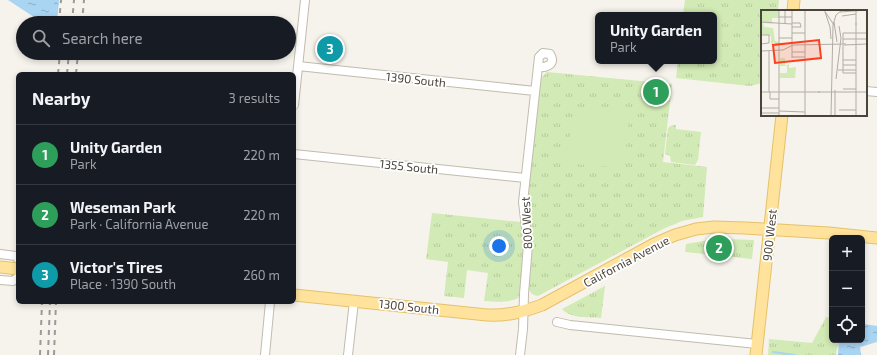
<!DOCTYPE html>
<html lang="en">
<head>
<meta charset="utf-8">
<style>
	:root { --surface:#171b24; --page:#242831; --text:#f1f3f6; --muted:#9ea1a6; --line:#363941; --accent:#0f766e }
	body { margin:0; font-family:"Exo 2",sans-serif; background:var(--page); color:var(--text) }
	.controls { position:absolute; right:12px; bottom:12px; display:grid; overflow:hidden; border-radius:6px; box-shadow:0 2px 6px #0003 }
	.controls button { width:36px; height:36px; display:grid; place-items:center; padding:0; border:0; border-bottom:1px solid var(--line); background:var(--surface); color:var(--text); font:20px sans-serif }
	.you { position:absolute; left:499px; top:246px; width:14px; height:14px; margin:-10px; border:3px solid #fff; border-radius:50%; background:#1a73e8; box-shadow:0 0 0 6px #1a73e833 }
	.badge { display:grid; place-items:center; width:26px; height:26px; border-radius:50%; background:var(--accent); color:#fff; font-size:13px; font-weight:700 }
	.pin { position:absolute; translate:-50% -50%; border:2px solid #fff; box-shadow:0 1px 4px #0006 }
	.popup { position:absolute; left:595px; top:12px; width:122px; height:52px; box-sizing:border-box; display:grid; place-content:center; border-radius:6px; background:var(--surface); filter:drop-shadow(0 1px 3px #0005); font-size:13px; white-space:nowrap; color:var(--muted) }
	.popup b { font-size:15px; color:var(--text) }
	.popup::after { content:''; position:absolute; left:50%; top:100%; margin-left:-8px; border:8px solid transparent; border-top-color:var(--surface) }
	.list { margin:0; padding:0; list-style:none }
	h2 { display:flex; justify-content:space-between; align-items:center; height:52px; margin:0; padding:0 16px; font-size:17px }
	h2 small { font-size:13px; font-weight:400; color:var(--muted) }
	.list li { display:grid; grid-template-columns:26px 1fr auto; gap:12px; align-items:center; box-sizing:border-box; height:60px; padding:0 16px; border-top:1px solid var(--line) }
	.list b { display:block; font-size:15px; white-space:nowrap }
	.list p { margin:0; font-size:13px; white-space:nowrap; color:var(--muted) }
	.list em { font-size:13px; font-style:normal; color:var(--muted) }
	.icon { flex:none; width:22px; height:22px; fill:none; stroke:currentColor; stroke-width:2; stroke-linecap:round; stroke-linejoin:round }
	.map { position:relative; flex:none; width:877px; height:355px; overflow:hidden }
	.search { position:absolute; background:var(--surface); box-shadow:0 2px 6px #0003; left:16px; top:16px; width:280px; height:44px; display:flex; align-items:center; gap:10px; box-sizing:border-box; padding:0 14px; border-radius:22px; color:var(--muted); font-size:15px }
	.panel { position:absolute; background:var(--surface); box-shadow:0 2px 6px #0003; left:16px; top:72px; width:280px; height:232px; border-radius:6px }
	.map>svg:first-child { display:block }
	.grass { fill:url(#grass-tufts) }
	.garden { fill:url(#garden-dots) }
	.pitch { fill:#d2eab5 }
	.water { fill:url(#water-ripples) }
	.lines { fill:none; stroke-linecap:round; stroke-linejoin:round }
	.stream { stroke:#a9d4f2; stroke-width:2 }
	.minor-casing { stroke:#c2bbae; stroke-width:10 }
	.major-casing { stroke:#e6c16a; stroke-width:13 }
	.minor { stroke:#fff; stroke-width:8 }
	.major { stroke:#ffe39c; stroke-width:11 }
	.rail { stroke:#9a9a9a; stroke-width:2; stroke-dasharray:5 5; stroke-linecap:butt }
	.labels { text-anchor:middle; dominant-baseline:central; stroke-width:3.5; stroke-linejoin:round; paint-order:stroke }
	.street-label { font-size:12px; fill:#4b4439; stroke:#fff }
	.inset-road { fill:none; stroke:#b2ada4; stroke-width:1 }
	.view { fill:#fc3f1d; fill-opacity:0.15; stroke:#fc3f1d; stroke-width:2 }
	.inset-edge { fill:none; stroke:#4b4439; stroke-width:2 }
</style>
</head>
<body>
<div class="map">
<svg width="877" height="355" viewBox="0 0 877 355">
	<defs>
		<pattern id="grass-tufts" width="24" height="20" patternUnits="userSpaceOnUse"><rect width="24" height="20" fill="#d2eab5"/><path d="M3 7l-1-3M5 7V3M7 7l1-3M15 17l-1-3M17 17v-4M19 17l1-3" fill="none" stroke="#b6ca9c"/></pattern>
		<pattern id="garden-dots" width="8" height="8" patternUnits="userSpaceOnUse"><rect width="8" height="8" fill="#d2eab5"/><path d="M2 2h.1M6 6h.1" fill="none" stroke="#b6ca9c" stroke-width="1.8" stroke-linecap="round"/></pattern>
		<pattern id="water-ripples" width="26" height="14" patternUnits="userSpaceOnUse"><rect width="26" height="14" fill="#a9d4f2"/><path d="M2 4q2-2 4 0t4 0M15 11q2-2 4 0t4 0" fill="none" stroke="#8caec5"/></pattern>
	</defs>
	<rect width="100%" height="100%" fill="#f6f3ec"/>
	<path class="grass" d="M685,0h94l-1,11h-16v72l-12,3 -74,-8 2,-17h36v-46h-31z
		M547,72l125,12 -9,78 44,5 -4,50 -21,4 -19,8 -125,67c-5,-1 -7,-2 -9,-7l4,-48 -6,-37 13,-121 2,-6z
		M672,125h4v4l25,3 -3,28 -3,5 -24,-3 -1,-6 -5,-2 3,-26z
		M432,213l89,9c6,15 2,61 -3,76 -10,5 -22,4 -34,3l4,-28 -21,-3 -3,28 -20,-2 4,-34 -22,-3z
		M726,239l28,1 -2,19 -67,-7 1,-8 23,-4z
		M605,286l-4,32c-12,-1 -30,1 -39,-9z
		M826,317l6,1v22h10l-5,8 -1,7h-68l1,-16 43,4z"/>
	<path class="garden" d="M643,82l29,3 -2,17 -29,-3z"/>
	<path class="pitch" d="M605,108l25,1 -6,59 -59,-5c2,-31 9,-45 40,-55z"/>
	<path class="water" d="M8,0h51l-2,22 -1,1h-13z
		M864,324l13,2v16l-17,5 1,8h-23l1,-15h23v-15z"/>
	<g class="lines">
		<path class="stream" d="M773,352l22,3"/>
		<defs>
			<path id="minor" d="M298,66l237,25
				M866,91l11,1
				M294,105l11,-105
				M294,154l231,24
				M0,254l16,2 2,3
				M0,280l13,1 5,-4
				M557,322l13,3 187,19
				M265,355l5,-53
				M348,355l6,-54
				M520,355l3,-26 1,-35 4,-49 -5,-43 16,-145 4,-4 7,1c6,10 -3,14 -12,13"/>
			<path id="major" d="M793,11l1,-11
				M0,267l18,2
				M294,295l193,20c20,1 36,-3 55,-10l112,-61 21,-9 21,-6 18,-2 31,1 84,5 48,5
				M756,355l26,-240"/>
		</defs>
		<use href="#minor" class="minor-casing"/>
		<use href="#major" class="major-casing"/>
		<use href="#minor" class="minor"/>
		<use href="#major" class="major"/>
		<path class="rail" d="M59,23l2,-23
			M72,23l2,-23
			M82,23l2,-23
			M58,74l2,-21
			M67,74l2,-21
			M76,74l2,-21
			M40,355l2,-53
			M48,355l2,-53
			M54,355l2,-53"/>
	</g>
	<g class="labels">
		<g class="street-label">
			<text transform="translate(416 79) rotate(6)">1390 South</text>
			<text transform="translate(409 166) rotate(6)">1355 South</text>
			<text transform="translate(526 223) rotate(-93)">800 West</text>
			<text transform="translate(769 235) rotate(-84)">900 West</text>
			<text transform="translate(626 261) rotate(-28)">California Avenue</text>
			<text transform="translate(409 306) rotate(6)">1300 South</text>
		</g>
	</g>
	<g transform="translate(761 10)">
		<rect width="106" height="106" fill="#f6f3ec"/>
		<path d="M0,0h18v8h-7v5l4,1 -13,-1 1,4 9,1 2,13 4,1 -3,4 -2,-4 -3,3v-9l-10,-2zM19,48h5v8l4,-2v4l7,-1 -1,11h-15v-5h7v-7h-7z" fill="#d2eab5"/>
		<path class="inset-road" d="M24,0v14M31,0v48M63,0l10,15M95,0v15M64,2l5,15 1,12M79,2l27,-2M81,6l14,-2M18,7h13M0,12l31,2M73,12l3,20M31,13h8l1,4h-9M31,23h13M0,25h8v8l-8,1M18,28h13M82,29h24M82,34v-11h24M82,35v28h13M83,35l23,-1M0,41l22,-1 10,-5 53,-1M31,42h13M31,47h13M82,50h13M82,55h13M77,60h18M75,69l5,-41 -2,-12M82,79h13M74,80v26M0,82h59M8,82v-41M9,82v7h9M57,82h49M0,98h18M78,100h17M18,101l26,1M0,103h18M18,106v-106M44,106v-106M70,106l2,-91 3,-10 6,-5M95,106v-93"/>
		<path class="view" d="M58,30l2,18 -46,5 -2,-18z"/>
		<rect width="106" height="106" class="inset-edge"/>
	</g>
</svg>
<div class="controls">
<button>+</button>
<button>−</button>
<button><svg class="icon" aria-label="locate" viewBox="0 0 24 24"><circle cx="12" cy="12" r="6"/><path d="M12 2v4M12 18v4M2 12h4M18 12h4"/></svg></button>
</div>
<div class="you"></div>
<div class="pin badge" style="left:656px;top:92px;background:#2e9e5b">1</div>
<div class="popup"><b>Unity Garden</b>Park</div>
<div class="pin badge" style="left:719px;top:248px;background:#2e9e5b">2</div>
<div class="pin badge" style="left:330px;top:49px;background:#0f9aa8">3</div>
<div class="search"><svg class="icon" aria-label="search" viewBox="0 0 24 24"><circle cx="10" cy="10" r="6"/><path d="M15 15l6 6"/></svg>Search here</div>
<section class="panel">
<h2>Nearby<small>3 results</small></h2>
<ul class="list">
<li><span class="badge" style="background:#2e9e5b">1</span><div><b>Unity Garden</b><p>Park</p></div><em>220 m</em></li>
<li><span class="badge" style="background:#2e9e5b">2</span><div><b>Weseman Park</b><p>Park · California Avenue</p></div><em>220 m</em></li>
<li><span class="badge" style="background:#0f9aa8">3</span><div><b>Victor's Tires</b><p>Place · 1390 South</p></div><em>260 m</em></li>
</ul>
</section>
</div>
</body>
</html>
